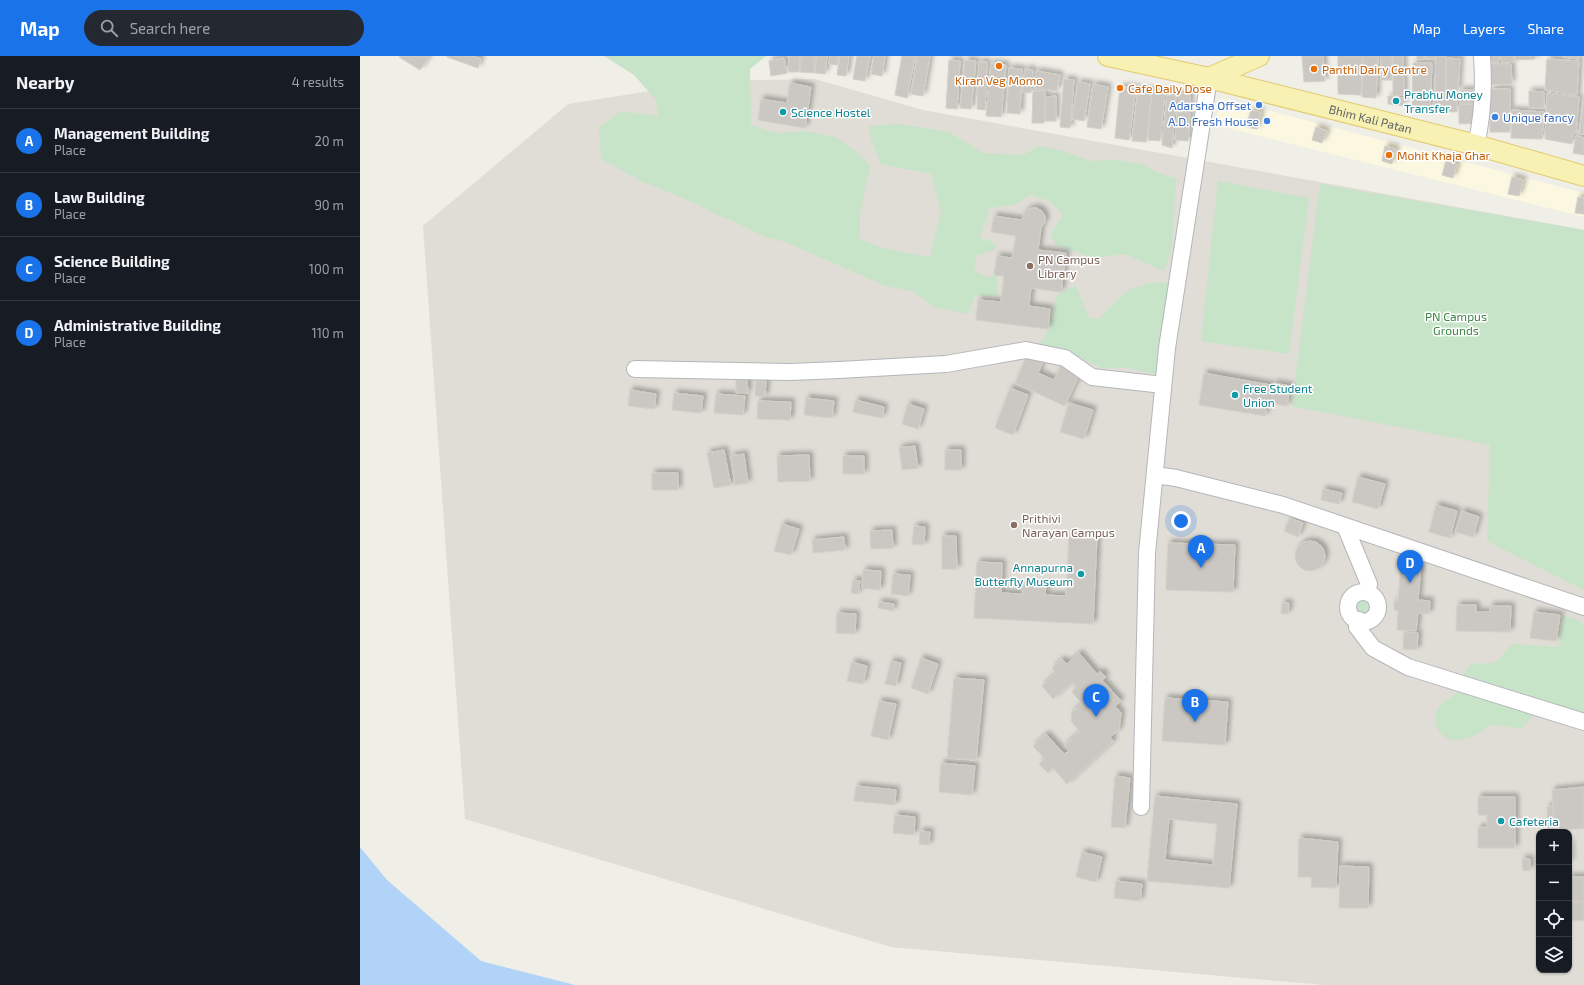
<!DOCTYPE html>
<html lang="en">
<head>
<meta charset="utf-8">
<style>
	:root { --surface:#171b24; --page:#242831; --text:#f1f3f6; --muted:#9ea1a6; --line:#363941; --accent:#1a73e8 }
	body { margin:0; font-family:"Exo 2",sans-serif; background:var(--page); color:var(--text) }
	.controls { position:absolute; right:12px; bottom:12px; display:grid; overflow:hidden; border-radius:8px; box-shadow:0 1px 3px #0004 }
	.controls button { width:36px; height:36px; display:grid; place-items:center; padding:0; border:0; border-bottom:1px solid var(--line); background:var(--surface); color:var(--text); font:20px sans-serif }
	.you { position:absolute; left:821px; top:465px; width:14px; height:14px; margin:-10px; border:3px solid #fff; border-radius:50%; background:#1a73e8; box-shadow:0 0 0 6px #1a73e833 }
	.badge { display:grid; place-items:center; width:26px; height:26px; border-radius:50%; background:var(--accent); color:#fff; font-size:13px; font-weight:700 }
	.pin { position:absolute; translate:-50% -33px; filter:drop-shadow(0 1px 2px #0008) }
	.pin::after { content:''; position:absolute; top:21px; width:14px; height:12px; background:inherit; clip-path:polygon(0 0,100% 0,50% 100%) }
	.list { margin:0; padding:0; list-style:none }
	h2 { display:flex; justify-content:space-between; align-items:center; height:52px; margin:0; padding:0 16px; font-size:17px }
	h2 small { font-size:13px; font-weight:400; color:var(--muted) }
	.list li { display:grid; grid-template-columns:26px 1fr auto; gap:12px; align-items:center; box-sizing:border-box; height:64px; padding:0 16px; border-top:1px solid var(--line) }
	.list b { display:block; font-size:15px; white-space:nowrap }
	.list p { margin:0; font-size:13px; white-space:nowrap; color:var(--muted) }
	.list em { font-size:13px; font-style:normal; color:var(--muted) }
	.icon { flex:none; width:22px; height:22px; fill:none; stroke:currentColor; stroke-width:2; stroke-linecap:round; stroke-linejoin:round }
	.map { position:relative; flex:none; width:1224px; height:929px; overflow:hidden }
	header { display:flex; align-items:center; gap:24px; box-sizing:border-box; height:56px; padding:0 20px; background:var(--accent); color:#fff }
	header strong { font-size:19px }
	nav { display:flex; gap:22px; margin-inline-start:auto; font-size:14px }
	.search { width:280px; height:36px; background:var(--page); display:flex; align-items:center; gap:10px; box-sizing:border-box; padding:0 14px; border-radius:22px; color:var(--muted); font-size:15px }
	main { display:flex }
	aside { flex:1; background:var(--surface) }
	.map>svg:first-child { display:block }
	.commercial { fill:#fbf7e1 }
	.education { fill:#dfddd6; fill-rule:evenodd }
	.green { fill:#c7e4c9 }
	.water { fill:#b0d3f7 }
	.building { fill:#cbc8c4; stroke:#d3d0c6; fill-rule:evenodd; filter:url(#shadow) }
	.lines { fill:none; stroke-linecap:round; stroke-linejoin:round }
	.minor-casing { stroke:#b4b6ba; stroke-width:18 }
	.major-casing { stroke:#e4ca6c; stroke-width:22 }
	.minor { stroke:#fff; stroke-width:16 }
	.major { stroke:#f7f1b4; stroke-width:20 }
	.food-dot { fill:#e8710a; stroke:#fff; stroke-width:1.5 }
	.culture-dot { fill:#0f9aa8; stroke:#fff; stroke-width:1.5 }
	.shop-dot { fill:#3f7fe0; stroke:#fff; stroke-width:1.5 }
	.education-dot { fill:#8d6e63; stroke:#fff; stroke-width:1.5 }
	.labels { text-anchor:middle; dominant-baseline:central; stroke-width:3; stroke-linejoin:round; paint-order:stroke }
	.food-label { font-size:12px; fill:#c56008; stroke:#fff; text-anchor:start }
	.culture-label { font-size:12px; fill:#0d838f; stroke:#fff; text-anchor:start }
	.shop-label { font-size:12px; fill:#366cbe; stroke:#fff; text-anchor:end }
	.street-label { font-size:12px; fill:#5f6166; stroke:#fff }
	.education-label { font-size:12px; fill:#785e54; stroke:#fff; text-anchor:start }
	.park-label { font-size:12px; fill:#3f8447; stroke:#fff }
</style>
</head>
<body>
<header>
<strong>Map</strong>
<div class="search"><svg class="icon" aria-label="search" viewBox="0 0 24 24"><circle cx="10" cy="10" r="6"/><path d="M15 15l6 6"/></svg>Search here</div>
<nav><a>Map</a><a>Layers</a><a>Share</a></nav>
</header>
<main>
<aside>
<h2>Nearby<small>4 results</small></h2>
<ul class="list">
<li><span class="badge">A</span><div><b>Management Building</b><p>Place</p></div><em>20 m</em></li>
<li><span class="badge">B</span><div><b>Law Building</b><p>Place</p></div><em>90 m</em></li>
<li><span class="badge">C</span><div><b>Science Building</b><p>Place</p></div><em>100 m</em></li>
<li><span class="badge">D</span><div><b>Administrative Building</b><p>Place</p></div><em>110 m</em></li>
</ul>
</aside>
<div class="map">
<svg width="1224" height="929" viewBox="0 0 1224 929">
	<defs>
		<filter id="shadow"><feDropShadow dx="3.5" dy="-3.5" stdDeviation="2" flood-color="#0004"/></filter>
	</defs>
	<rect width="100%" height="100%" fill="#efeee7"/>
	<path class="commercial" d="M861,42l363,95v24l-369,-92z"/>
	<path class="education" d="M455,23l108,31 661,120v755h-260l-433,-38 -426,-128 -42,-593 145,-122 145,-23zM1179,776h30v138h-30z"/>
	<path class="green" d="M244,0h162l-16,13 1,56 26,8 28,-2 30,6 22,15 13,13 -10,49v25l22,9 48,9 11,-46 -10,-37 -50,-10 -10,-25 -2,-13 29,-2 51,8 34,21 40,2 15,-9 22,4 30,11 27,-1 24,4 23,11 12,3 -4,70 -8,23 -39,-17 -32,4 -37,-13 -6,-10 13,-20 -14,-14 -18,-6 -17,10 -24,3 -10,29 16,7 -2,6 -17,5 -3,16 12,6 11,-2v20l-22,1 -7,18 -33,-7 -23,-16 -26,-5 -101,-44 -22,-6 -30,-15 -20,-8 -16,-9 -56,-23 -40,-22 -2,-32 22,-16 37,5 -2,-16 -22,-25z
		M858,125l91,17 -20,156 -88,-13z
		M960,128l264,46v360l-97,-49 3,-96 -198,-39z
		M793,226l17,1 -11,92 -32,-7h-25l-35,-16 -29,-5c4,-7 10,-14 12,-22 8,-22 -3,-30 26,-39l13,32 10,1 17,-18 14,-12z
		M992 551a11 11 0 1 1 22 0a11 11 0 1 1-22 0Z
		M1203,560l10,2 11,6v88l-4,2 -42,-5 -16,19c-11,1 -24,-5 -33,-2 -4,1 -7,5 -10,7 -7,4 -15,7 -23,7 -18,0 -27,-21 -16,-35 5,-6 14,-8 19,-15 4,-7 3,-17 9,-23 7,-8 20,0 29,-6 6,-4 10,-13 16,-17l46,3z"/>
	<path class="water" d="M0,791l27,33 94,81 94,24h-215z"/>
	<path class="building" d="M40,0h27l2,1 -9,13 -21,-13z
		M87,0h25l9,3 -3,9 -31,-11z
		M429,0h11l-1,16h-11z
		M442,0h13l-1,17 -14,-1z
		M457,0h10l-2,18 -10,-1z
		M470,0h8v9l-9,-1z
		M480,0h9l-3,20 -9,-1z
		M497,0h13l-5,25 -12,-2z
		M514,0h11l-3,20 -11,-2z
		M542,0h13l-8,42 -12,-3z
		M557,0h13l-7,40 -12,-2z
		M942,0h21l2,25 -21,1z
		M978,0h24l-1,39 -23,-1z
		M1003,0h15l-2,42 -14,-1z
		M1021,0h11v24h-11z
		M1033,0h10l1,39 -11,1z
		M1057,0h6l1,3h-7z
		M1066,0h9l1,2 -10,1z
		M1076,0h10l-1,37h-10z
		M1127,0h12v6h-12z
		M1141,0h12l1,6 -12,1z
		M1155,0h20v3l-20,1z
		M1203,0h16v3l-16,-2z
		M424,2l3,15 -16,3 -2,-15z
		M1087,2l13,1 -2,31h-12z
		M1187,3l32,2 -2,34 -32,-5z
		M589,4l11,1 -3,48 -11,-1z
		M605,4l11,1 -5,48 -11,-1z
		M619,6h8l-2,48 -8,-1z
		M631,7l15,2 -5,52 -15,-1z
		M1053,7h19l-2,47h-18z
		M1128,8h23l1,20 -23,1z
		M649,12l13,1 -2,45 -13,-1z
		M665,13l8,1 -2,23 -9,-1z
		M676,15l24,4 -3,16 -23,-3z
		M704,23l10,1 -4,48 -10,-1z
		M718,26l12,2 -6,37 -12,-2z
		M430,27l21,4 -6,41 -47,-8 3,-21 26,4z
		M733,28l15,3 -7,42 -14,-2z
		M760,31l16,1 -7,52 -14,-2z
		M778,33l14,2 -6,51 -14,-1z
		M1130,33h20v43h-20z
		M1100,34h19v14h-19z
		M673,35h12l-1,32h-12z
		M792,35l13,1 -5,49 -12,-1z
		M1169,35l15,1v16h-15z
		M1187,37l32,4 -3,36 -3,-1 -1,12 -27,-5z
		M819,38l11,1v14h-12z
		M807,39l9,1 -4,52 -10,-3z
		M1074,39l23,1v16l-24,-1z
		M696,40v25h-11v-24z
		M1028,40l16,2 -1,8 -15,-2z
		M1224,41v37h-5z
		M1119,48v19l-20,1v-19z
		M891,54l10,2 -4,17 -11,-2z
		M1152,54l32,2 -2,27 -31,-1z
		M817,56l13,1 -2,28 -13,-1z
		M956,71l11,4 -5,12 -10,-3z
		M1216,80l8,2v17l-11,-2z
		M1025,90l11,3 -4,15 -10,-3z
		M1086,105l11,3 -4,14 -11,-3z
		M1152,121l11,3 -4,16 -11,-2z
		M1218,141l6,1v16l-9,-1z
		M672,152h5l5,3 3,5v6l-4,6 -3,22 28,3 -5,39 -30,-4 -2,18 21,3 -2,20 -72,-9 2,-20 23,2 3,-26 -10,-1 3,-19 15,2 4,-22 -25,-4 3,-16 28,4 1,-5 4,-5z
		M667,299l16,7 -5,11 16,7 7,-15 19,8 -15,33 -50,-23z
		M844,317l67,12 -6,31 -66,-11z
		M376,324h11l1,13h-12z
		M396,325h10l-1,15h-10z
		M914,327l16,3 -3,20 -17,-3z
		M650,332l18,7 -15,40 -18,-7z
		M270,334l26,4 -2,15 -26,-3z
		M314,337l29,3 -2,17 -29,-3z
		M356,338l29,2 -2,19 -29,-2z
		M446,342l28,3 -2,17 -28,-3z
		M496,344l28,7 -2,11 -29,-6z
		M398,345l33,1 -1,18 -33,-1z
		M709,347l24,7 -9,29 -24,-7z
		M548,348l16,5 -6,20 -16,-5z
		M555,390l3,22 -16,2 -3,-22z
		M364,394l7,35 -17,3 -7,-35z
		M585,394h16v20h-16z
		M384,398l4,29 -13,2 -4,-29z
		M449,399l1,26 -32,1 -1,-26z
		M483,400h21v18h-21z
		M292,417h26v17h-26z
		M998,421l27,7 -7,25 -26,-7z
		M963,433l19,4 -3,11 -18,-4z
		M1076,449l21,6 -7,27 -21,-6z
		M1102,455l17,6 -6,20 -18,-5z
		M930,462l13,5 -5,14 -14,-6z
		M422,468l17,5 -8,26 -17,-4z
		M554,470l11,1 -1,18 -12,-1z
		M532,474l1,18 -22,1 -1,-18z
		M582,480h14l1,33h-15z
		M484,481l1,13 -32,3 -1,-13z
		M709,481l28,1 -4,86 -119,-6 3,-56 25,1 -1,30 21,1 1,-9 23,1 -1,9 21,1z
		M935 500a15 15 0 1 1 30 0a15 15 0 1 1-30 0Z
		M808,487l67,2 -2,47 -67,-2z
		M1041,508l20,1 -3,35 12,1 -1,13 -11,-1 -2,18 -19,-1 1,-19 -4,-1v-9l4,1z
		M503,514l18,1 -1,19 -18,-2z
		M533,518l17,1 -2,21 -17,-2z
		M493,524l7,1 -2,13 -7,-1z
		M519,546l15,2 -1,7 -15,-3z
		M922,547h7l-1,11 -7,-1z
		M1097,549h19v7h14v-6h21l-1,26 -54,-1z
		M1174,556l26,3 -4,26 -26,-3z
		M477,557l19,1 -1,20 -19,-1z
		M1044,576l14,1 -1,17 -14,-1z
		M719,597l18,21 3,-3 6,6 -4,3 19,21 -6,5 6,7 -2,17 -9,7 4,4 -47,43 -14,-16 -5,5 -9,-9 6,-5 -12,-13 13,-12 18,20 5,-3 -5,-5 16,-14 -9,-11 1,-9 10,-8 -10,-12 5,-5 -5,-5 -19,17 -11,-13 14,-13 -4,-5 10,-9 5,5z
		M561,602l17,6 -10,30 -17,-6z
		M531,605l10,2 -5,23 -11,-2z
		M492,606l15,4 -4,18 -16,-3z
		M594,622l30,2 -8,80 -29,-2z
		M805,642l63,4 -3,43 -63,-4z
		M519,645l17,3 -8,36 -17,-4z
		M581,707l34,3 -3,29 -33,-3z
		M755,720l15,2 -5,50 -14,-1z
		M496,730l40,4 -1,15 -41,-4z
		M1224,731v41l-29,3 -3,-41z
		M795,740l82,8 -8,84 -82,-7zM809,763l48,5 -4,41 -48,-5z
		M1118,741h37v51h-37v-20l9,-1v-12h-9z
		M1193,750l1,26h-6l-1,-25z
		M535,759l20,2 -1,18 -21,-2z
		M560,775l10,1 -1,13 -10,-1z
		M939,782l39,4 -2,46 -25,-1 1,-10h-14z
		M1209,786h1l1,20h-2z
		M722,796l20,5 -6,25 -20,-5z
		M1162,803h8v11l-7,1z
		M980,810l29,1 -1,41h-29z
		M1209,821h15v24h-15z
		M756,825l26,3 -2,17 -26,-3z
		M1224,846v18l-15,1v-18z"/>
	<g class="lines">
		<defs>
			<path id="minor" d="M1116,89c7,-29 8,-59 6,-89
				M275,313l155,3 49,-2 107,-6 80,-14 39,8 27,19 71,8
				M795,419l21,3 107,27 301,102
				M985,470l24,58 -2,8
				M988 551a15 15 0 1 1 30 0a15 15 0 1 1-30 0Z
				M999,564l-2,7 16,21 35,19 176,55
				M781,751l6,-254 20,-205 42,-270"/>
			<g id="major">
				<path id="s1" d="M748,0l101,22 267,67 108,31"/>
				<path d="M849,22l50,-22"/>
			</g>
		</defs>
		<use href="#minor" class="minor-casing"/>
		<use href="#major" class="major-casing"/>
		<use href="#minor" class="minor"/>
		<use href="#major" class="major"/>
	</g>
	<g class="food-dot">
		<circle cx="639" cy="10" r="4"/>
		<circle cx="954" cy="13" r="4"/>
		<circle cx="760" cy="32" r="4"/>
		<circle cx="1029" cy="99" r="4"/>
	</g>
	<g class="culture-dot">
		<circle cx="1036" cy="45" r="4"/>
		<circle cx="423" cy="56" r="4"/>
		<circle cx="875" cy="339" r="4"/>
		<circle cx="721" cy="518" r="4"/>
		<circle cx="1141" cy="765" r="4"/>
	</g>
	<g class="shop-dot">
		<circle cx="899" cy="49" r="4"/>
		<circle cx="1135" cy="61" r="4"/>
		<circle cx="907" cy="65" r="4"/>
	</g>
	<g class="education-dot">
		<circle cx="670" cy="210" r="4"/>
		<circle cx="654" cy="469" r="4"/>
	</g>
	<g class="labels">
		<g class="food-label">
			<text x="962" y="13">Panthi Dairy Centre</text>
			<text x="639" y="24" text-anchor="middle">Kiran Veg Momo</text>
			<text x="768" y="32">Cafe Daily Dose</text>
			<text x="1037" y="99">Mohit Khaja Ghar</text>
		</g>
		<g class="culture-label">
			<text x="1044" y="38">Prabhu Money<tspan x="1044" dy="14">Transfer</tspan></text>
			<text x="431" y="56">Science Hostel</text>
			<text x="883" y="332">Free Student<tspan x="883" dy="14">Union</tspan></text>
			<text x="713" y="511" text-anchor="end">Annapurna<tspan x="713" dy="14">Butterfly Museum</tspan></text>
			<text x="1149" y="765">Cafeteria</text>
		</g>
		<g class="shop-label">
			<text x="891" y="49">Adarsha Offset</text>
			<text x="1143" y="61" text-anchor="start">Unique fancy</text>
			<text x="899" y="65">A.D. Fresh House</text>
		</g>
		<g class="street-label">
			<text stroke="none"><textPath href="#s1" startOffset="270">Bhim Kali Patan</textPath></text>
		</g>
		<g class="education-label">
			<text x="678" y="203">PN Campus<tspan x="678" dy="14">Library</tspan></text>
			<text x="662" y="462">Prithivi<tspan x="662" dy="14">Narayan Campus</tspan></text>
		</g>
		<g class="park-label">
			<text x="1096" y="260">PN Campus<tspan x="1096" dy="14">Grounds</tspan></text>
		</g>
	</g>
</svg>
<div class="controls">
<button>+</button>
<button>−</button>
<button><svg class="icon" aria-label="locate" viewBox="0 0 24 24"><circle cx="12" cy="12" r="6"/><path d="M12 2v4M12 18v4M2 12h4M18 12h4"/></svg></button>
<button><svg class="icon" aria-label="layers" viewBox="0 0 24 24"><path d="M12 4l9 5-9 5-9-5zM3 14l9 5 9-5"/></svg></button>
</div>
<div class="you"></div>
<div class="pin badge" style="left:841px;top:512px">A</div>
<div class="pin badge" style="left:835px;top:666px">B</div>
<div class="pin badge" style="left:736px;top:661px">C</div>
<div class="pin badge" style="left:1050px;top:527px">D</div>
</div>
</main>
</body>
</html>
